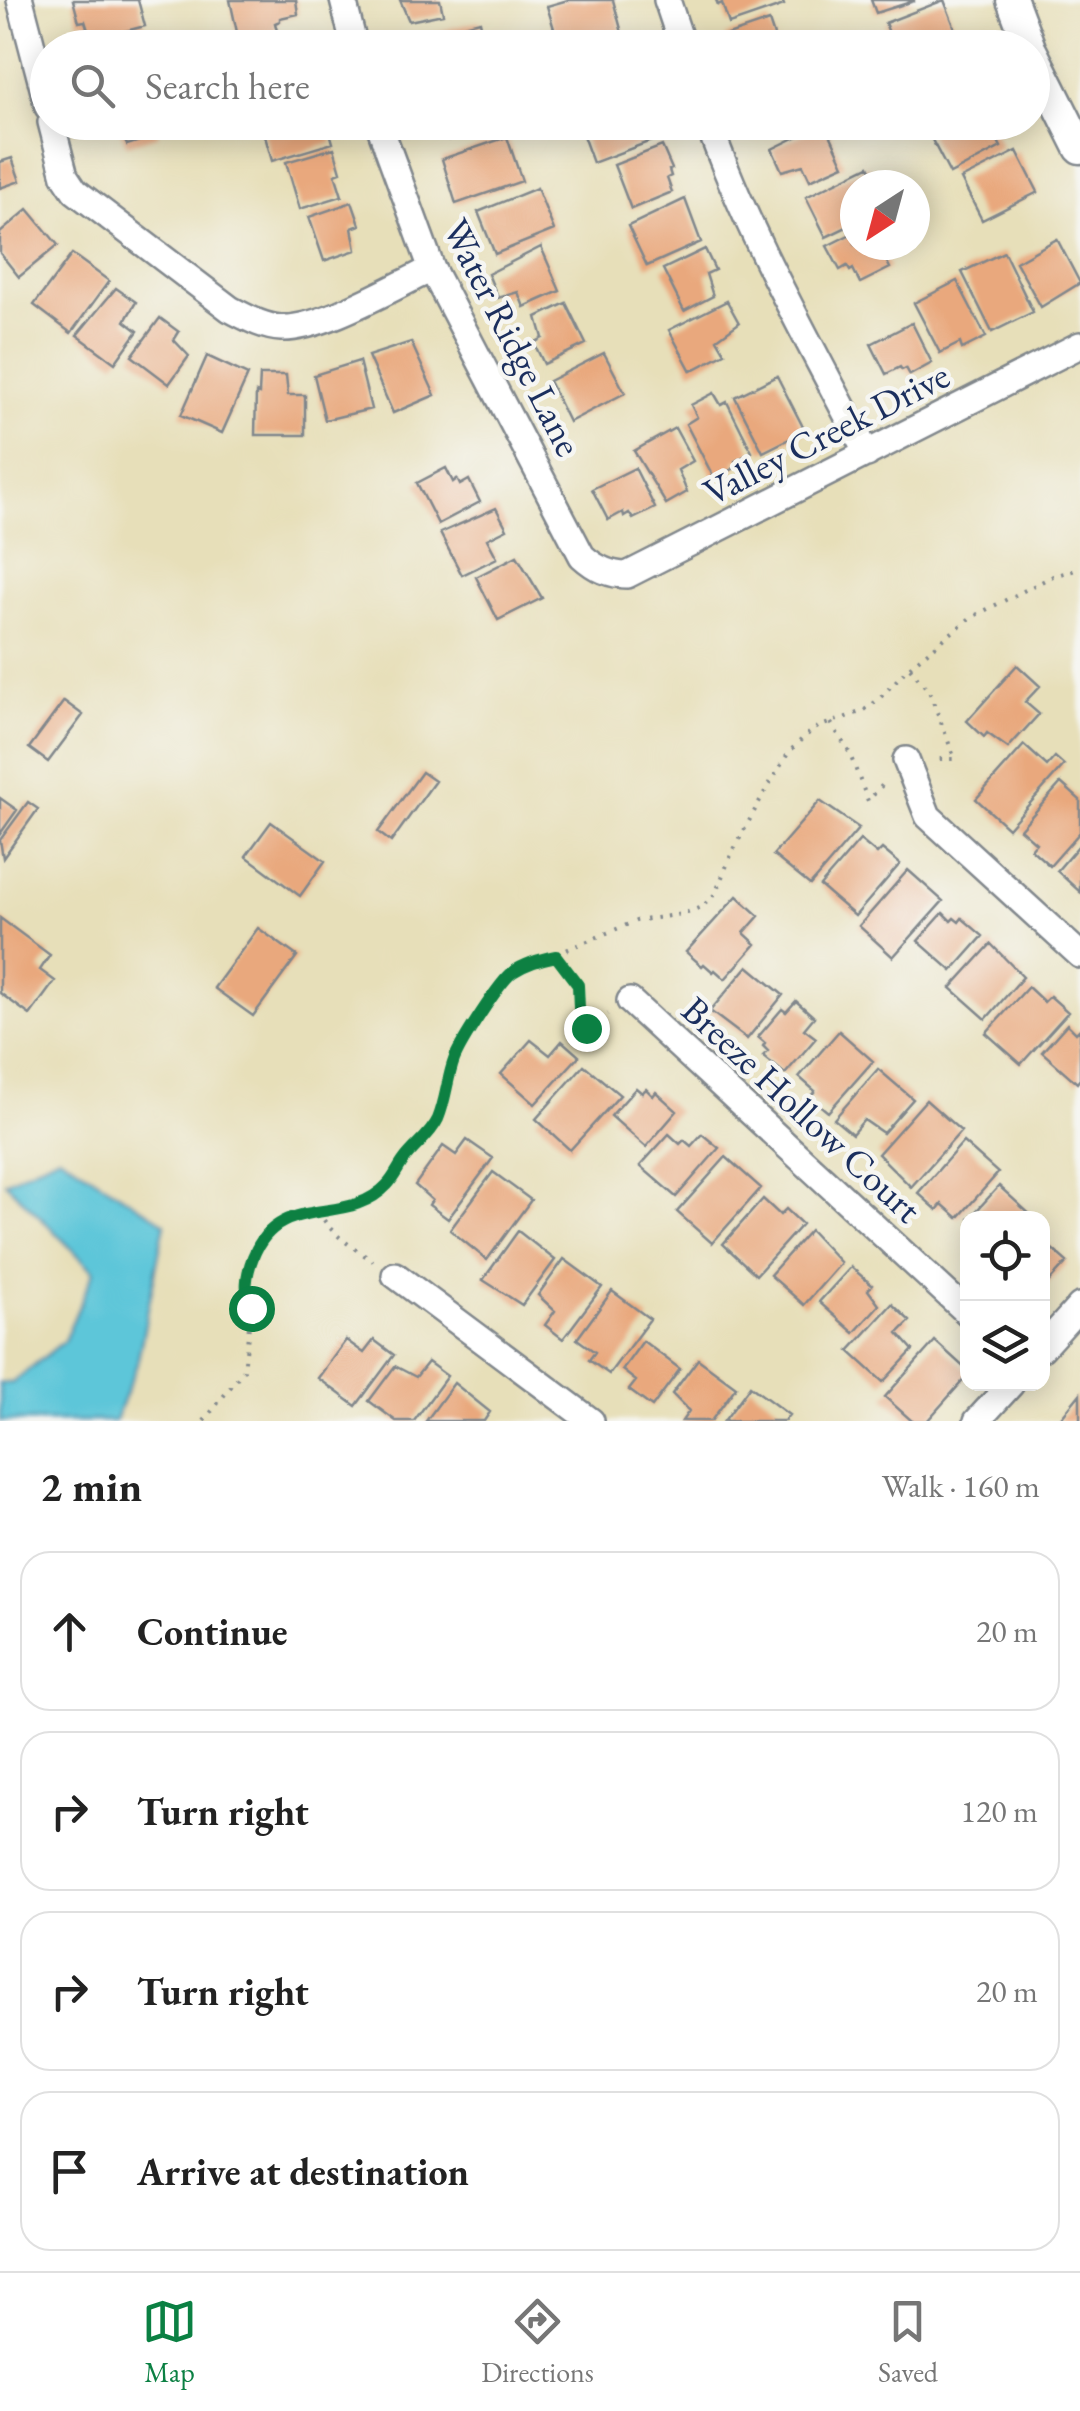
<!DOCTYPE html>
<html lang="en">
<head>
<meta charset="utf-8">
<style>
	:root { --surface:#fff; --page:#f2f2f2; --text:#222; --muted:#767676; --line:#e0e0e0; --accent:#0b8043 }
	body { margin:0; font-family:"EB Garamond",serif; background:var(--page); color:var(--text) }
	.controls { position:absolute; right:30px; bottom:30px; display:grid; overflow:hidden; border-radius:20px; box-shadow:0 5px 25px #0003 }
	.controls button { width:90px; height:90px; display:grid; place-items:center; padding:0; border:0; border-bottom:2px solid var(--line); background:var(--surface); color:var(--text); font:50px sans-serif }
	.compass { position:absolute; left:840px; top:170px; width:90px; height:90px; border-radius:50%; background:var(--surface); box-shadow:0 5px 25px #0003; rotate:216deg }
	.stop { position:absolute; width:30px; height:30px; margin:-22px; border:8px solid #0b8043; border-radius:50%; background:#fff }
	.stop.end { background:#0b8043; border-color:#fff; box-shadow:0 2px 10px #0008 }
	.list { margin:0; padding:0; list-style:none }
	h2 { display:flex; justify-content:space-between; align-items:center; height:130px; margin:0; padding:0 40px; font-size:42px }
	h2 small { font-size:32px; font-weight:400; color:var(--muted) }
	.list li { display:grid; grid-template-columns:65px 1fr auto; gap:30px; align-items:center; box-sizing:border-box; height:160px; margin:0 20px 20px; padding:0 20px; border:2px solid var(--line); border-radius:30px }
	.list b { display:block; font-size:38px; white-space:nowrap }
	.list em { font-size:32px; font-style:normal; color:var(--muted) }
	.icon { flex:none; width:55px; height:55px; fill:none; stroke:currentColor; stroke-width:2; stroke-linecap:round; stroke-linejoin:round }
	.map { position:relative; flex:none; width:1080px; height:1421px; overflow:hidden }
	.search { position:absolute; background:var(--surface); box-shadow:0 5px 25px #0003; left:30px; right:30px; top:30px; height:110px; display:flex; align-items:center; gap:25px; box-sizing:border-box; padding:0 35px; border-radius:55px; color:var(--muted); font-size:38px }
	.sheet { height:850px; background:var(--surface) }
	nav { display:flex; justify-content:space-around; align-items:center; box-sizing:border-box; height:140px; border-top:2px solid var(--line); background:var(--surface); font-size:28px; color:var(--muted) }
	nav a { display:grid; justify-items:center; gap:5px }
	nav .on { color:var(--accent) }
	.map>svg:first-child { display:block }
	.water { fill:#5dc6d9; stroke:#3c7a9c; stroke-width:2.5 }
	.building { fill:#e9a87d }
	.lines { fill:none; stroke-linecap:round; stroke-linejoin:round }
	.minor-casing { stroke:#81878c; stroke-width:30 }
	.tertiary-casing { stroke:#81878c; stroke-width:35 }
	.path { stroke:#81878c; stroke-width:4; stroke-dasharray:2.5 8; stroke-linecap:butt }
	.minor { stroke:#fff; stroke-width:25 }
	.tertiary { stroke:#fff; stroke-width:30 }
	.route { stroke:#0b8043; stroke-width:12 }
	.labels { text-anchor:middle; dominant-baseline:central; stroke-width:9; stroke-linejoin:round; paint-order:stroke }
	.street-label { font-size:38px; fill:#1b2f5e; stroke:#f6f6f2 }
</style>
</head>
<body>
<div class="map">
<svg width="1080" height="1421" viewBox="0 0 1080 1421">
	<rect width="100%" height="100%" fill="#f6f6f2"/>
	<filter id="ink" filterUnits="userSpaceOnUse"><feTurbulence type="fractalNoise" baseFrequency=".01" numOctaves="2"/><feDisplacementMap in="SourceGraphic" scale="20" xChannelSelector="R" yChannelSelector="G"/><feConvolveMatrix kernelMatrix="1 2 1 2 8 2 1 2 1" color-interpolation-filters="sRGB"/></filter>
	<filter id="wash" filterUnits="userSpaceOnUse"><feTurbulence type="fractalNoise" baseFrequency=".0048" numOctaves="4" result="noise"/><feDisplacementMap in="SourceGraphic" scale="40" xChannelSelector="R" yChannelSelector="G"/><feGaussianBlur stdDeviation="2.25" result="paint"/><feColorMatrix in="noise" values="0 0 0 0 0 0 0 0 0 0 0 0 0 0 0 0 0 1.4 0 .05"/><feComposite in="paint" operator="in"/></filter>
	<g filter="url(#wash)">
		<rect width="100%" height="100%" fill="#e7dfb9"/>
		<path class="water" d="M59,1155l106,68 -28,141 -22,57h-115v-38h12l52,-42 30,-70 -89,-89z"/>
		<g id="blocks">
			<path class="building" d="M73,0h65l7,26 -54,14 -6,-19 -6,1z
				M230,0h66l2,14 -18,4v3l-5,2 4,16 -36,9 -3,-2z
				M400,0h40l3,14 -34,7z
				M568,0h45l9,33 -49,15h-13l-13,-42z
				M716,0h66l2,5 -55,19 -7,-21 -4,2z
				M871,0h43v1l-38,12z
				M944,0l17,44 -10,4h-56l-10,-25z
				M480,21l6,27h-58l-3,-13z
				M769,21l9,27h-49l-4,-12z
				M106,122h49l4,13 -32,10 -10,-20 -9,2z
				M261,122h66l6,21 -61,18z
				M444,122h58v1l-53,17z
				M578,122h75l6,16 -66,25z
				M760,122h39v1l-33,13z
				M950,122h49l-8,5 10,20 -51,27 -21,-40z
				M825,123l19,42 -34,15 -7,-15 -21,6 -10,-22z
				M507,137l15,44 -66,23 -14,-45z
				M662,146l10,23 -3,1 2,6 -4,2 5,14 -41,17 -17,-44z
				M334,148l7,24 -6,2 7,22 -42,13 -14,-47z
				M1017,151l21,41 -56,28 -21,-41z
				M12,158l8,23 -20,7v-26z
				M869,166l9,19h-23v38l-29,14 -20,-40z
				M537,188l17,42 -59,24 -17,-42z
				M685,199l16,43 -54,24 -19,-40z
				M352,202l8,23 -8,3 4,22 -32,11 -15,-44z
				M28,209l30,36 -39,32 -19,-24v-20z
				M855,232v13h23l12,23 -30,15 -7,-14 -3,2 -3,-5 -7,4 -13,-24z
				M1057,239l23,44 -39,24 -25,-45z
				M541,247l19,44 -36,16 -6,-15 -20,6 -10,-24z
				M705,249l10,21 -9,4 7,22 -29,15 -21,-42z
				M1004,252l29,60 -41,20 -30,-60z
				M72,254l37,27 -38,52 -37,-28z
				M957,281l29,56 -24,12 -2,-6 -20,10 -26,-50z
				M116,288l20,14 -11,19 13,10 -23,32 -38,-28z
				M727,301l12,22 -22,16 8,14 -34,18 -22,-41z
				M566,303l20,41 -42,20 -10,-21 9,-5 -6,-21z
				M160,318l19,14 -5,8 15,16 -20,28 -37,-28z
				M912,323l20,40 -22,12 -4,-7 -4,2 -2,-3 -14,7 -15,-30z
				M411,342l24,53 -42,18 -25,-57z
				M604,353l21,40 -56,29 -20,-41z
				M207,356l41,19 -26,58 -41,-18z
				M359,361l12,48 -46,11 -11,-45z
				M260,375h26l2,20h17v40h-50l1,-42 3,1z
				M777,376l28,55 -42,21 -28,-55z
				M714,393l7,12 6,-3 25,50 -17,9 2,6 -23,11 -28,-54 11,-7 -6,-12z
				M675,428l18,33 -15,9 9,22 -21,12 -32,-53z
				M446,468l7,14 4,-3 3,6 9,-5 11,22 -42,22 -21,-41z
				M635,468l20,40 -22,11 -4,-6 -5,3 -1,-4 -15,8 -16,-31z
				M496,508l11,21 -20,10 10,19 -35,17 -22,-42z
				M517,556l25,42 -44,22 -22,-43z
				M1017,665l23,21 -15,16 14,12 -31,34 -21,-15 -3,4 -17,-16z
				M64,701l19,14 -35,47 -19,-14z
				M1024,745l23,21 8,-9 9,8 -56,63 -32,-29z
				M422,772l13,9 -44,61 -13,-10z
				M1061,783l19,17v32l-30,34 -19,-17 5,-6 -16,-14z
				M0,798l17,12 -17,24z
				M820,801l39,27 -49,57 -37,-30z
				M28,802l10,7 -35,49 -3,-18z
				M271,822l54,39 -25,35 -54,-40z
				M860,840l17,14 5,-5 18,15 -45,52 -35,-30z
				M1080,844v48l-23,-21z
				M908,870l35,31 -50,56 -34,-31z
				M737,896l22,20 -15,17 12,11 -31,35 -10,-9 -2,2 -9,-8 -2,2 -16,-14z
				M943,913l8,8 3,-3 5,4 3,-4 21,18 -31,35 -34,-30z
				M0,918l50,37 -10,15 15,11 -25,34 -30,-22z
				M258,928l39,28 -44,60 -39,-28z
				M991,944l32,33 -37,42 -35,-31z
				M748,966l35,29 -36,44 -37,-28z
				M1028,987l16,15 6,-6 18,16 -47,52 -35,-31z
				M796,1001l18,16 -10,12 12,9 -31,36 -22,-18 5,-5 -5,-5 2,-3 -7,-6 24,-28 4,3z
				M1067,1024l9,9 4,-4v50l-3,4 -35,-31z
				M839,1031l34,30 -45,51 -18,-15 5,-6 -16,-14z
				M531,1040l19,15 12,-14 17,15 -44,48 -34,-30z
				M584,1065l36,30 -50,55 -34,-31z
				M878,1069l35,30 -30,34 -19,-13 -12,14 -18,-15z
				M636,1088l6,5 4,-4 7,7 3,-4 21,19 -31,36 -35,-31z
				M926,1100l35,31 -50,56 -33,-33z
				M669,1134l11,10 4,-4 7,6 11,-12 17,14 -43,49 -36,-31z
				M467,1140l26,18 -45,61 -19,-14 3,-5 -17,-15 28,-39 13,9z
				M963,1142l35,31 -40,45 -16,-14 -5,6 -19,-17z
				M726,1157l35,31 -49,55 -35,-31z
				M493,1172l38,28 -44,60 -37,-30z
				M999,1186l35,32h-64z
				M763,1199l17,16 6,-6 16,15 -46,51 -33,-31z
				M810,1230l31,33 -37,42 -34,-30z
				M518,1231l37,29 -33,45 -39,-25z
				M1042,1240l25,22 -25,27z
				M564,1259l38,28 -39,52 -18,-14 10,-14 -17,-16z
				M851,1267l21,18 -4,5 11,15 -25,28 -35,-31z
				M612,1291l38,28 -41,55 -20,-14 6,-8 -18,-13z
				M892,1304l18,17 -12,12 15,17 -30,32 -34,-31z
				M346,1340l18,13 10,-13 20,15 -38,51 -38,-28z
				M643,1341l37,28 -28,38 -23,-17 7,-9 -14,-11z
				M935,1341l33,30v4l-41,46h-15l-27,-24z
				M698,1359l38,28 -25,34h-29l7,-10 -17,-17z
				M428,1362l19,14 -33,45h-18l-27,-20 26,-35 21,11z
				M454,1383l36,29 -6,9h-58z
				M750,1386l39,29 -5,6h-60z
				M1080,1394v27h-22z"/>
		</g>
	</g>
	<g filter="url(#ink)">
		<use href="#blocks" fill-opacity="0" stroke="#81878c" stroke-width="2.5"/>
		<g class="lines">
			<defs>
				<path id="minor" d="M20,0l28,107
					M343,0l12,48
					M667,0l16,48
					M51,122l14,54 10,15 155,118c16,8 33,18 51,19 40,2 112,-41 151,-59
					M378,122l54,147 150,287c13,12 27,19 45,19l453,-230
					M708,122c41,116 104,224 159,332
					M906,760l22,56 152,139
					M630,1001l338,312
					M395,1275l196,146
					M1042,1348l38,-42
					M977,1421l34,-37"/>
				<path id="tertiary" d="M1012,0l18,48
					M1032,52l48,96"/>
			</defs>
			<use href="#minor" class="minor-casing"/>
			<use href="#tertiary" class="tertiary-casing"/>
			<path class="path" d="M910,668l19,23 26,68h-23
				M831,723l18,29 19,49 18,-20
				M556,956l22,29 1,24 7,18 22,-13
				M319,1211c9,22 35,37 54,50
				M204,1421l40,-51 7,-62 -5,-15v-12l15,-42 12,-14 15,-7 67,-13 17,-8 15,-12 19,-29 25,-24 8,-16 16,-58 55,-85 126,-52 46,-7 20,-7 13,-13 17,-41 32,-60 25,-41 15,-15 14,-10 45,-16 15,-11 31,-33 61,-49 83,-42 27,-7"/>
			<use href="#minor" class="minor"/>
			<use href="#tertiary" class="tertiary"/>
		</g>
	</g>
	<g class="lines" filter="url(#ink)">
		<path class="route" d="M251,1308c-7,-18 -5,-33 2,-51 26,-66 94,-29 134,-72 7,-7 11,-17 17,-25 11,-15 26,-24 34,-41 8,-19 9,-40 16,-59 6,-16 46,-79 59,-88 13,-9 28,-13 43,-16l22,29 1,23 7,20"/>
	</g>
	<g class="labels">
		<g class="street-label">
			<text transform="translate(513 337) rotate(63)">Water Ridge Lane</text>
			<text transform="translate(826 433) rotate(-27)">Valley Creek Drive</text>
			<text transform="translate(802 1109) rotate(43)">Breeze Hollow Court</text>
		</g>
	</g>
</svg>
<div class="controls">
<button><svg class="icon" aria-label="locate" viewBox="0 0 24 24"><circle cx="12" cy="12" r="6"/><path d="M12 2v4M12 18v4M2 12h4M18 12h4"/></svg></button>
<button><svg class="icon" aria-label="layers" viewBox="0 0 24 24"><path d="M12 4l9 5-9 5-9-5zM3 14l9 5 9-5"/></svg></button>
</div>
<svg class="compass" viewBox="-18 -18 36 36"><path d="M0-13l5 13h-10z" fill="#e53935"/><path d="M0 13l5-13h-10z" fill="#767676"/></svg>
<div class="stop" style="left:251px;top:1308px"></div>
<div class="stop end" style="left:586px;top:1028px"></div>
<div class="search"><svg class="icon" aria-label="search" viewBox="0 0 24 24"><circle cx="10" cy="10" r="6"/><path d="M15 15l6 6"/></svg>Search here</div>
</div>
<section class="sheet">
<h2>2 min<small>Walk · 160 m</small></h2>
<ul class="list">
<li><svg class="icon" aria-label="ahead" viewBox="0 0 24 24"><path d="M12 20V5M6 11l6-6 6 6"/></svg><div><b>Continue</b></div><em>20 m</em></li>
<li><svg class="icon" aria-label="right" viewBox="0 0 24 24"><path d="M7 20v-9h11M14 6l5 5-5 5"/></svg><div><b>Turn right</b></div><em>120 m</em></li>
<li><svg class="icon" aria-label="right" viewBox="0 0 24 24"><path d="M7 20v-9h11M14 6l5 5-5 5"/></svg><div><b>Turn right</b></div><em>20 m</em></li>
<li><svg class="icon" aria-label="arrive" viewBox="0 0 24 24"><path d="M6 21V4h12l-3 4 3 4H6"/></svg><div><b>Arrive at destination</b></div></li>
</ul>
</section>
<nav>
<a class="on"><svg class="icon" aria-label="map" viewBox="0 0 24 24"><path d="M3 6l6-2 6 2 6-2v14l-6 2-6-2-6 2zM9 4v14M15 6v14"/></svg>Map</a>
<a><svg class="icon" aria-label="directions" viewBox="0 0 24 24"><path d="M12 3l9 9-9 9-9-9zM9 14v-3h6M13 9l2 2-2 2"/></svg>Directions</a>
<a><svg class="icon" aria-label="saved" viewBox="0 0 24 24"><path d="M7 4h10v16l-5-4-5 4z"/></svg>Saved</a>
</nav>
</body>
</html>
